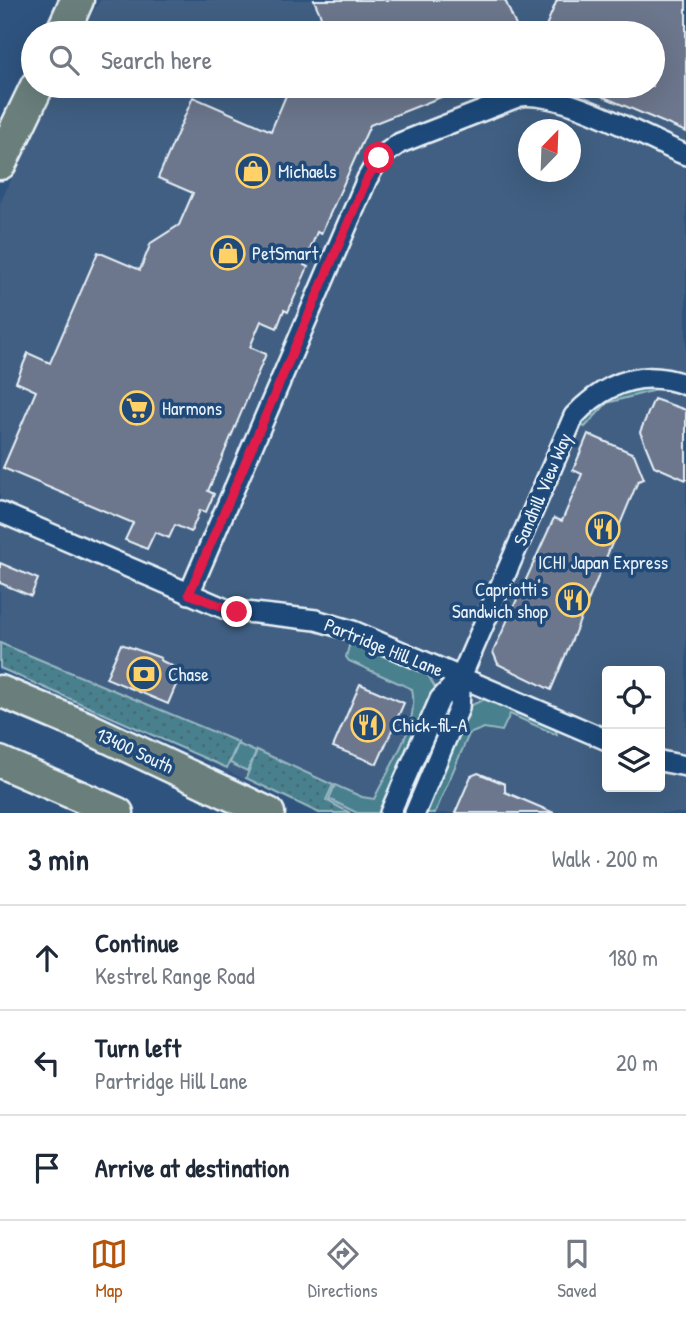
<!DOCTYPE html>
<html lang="en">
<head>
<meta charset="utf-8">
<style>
	:root { --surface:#fff; --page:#f6f6f7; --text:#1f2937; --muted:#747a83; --line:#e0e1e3; --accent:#b45309 }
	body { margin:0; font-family:"Patrick Hand",sans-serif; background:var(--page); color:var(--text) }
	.controls { position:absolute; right:21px; bottom:21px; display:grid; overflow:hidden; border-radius:7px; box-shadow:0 7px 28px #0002 }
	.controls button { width:63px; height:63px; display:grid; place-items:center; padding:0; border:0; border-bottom:2px solid var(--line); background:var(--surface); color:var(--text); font:35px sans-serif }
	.compass { position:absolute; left:518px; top:119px; width:63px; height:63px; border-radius:50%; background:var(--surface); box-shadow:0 7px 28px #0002; rotate:23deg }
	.stop { position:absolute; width:21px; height:21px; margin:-16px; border:5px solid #e11d48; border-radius:50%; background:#fff }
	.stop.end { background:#e11d48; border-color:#fff; box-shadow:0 2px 7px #0008 }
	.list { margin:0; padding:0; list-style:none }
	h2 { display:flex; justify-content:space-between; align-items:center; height:91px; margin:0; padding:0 28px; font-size:30px }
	h2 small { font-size:23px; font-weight:400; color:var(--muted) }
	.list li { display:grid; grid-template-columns:46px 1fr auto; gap:21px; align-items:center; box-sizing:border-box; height:105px; padding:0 28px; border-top:2px solid var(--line) }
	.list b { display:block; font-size:26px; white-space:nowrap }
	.list p { margin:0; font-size:23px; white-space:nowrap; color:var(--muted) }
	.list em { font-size:23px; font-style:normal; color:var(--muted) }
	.icon { flex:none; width:38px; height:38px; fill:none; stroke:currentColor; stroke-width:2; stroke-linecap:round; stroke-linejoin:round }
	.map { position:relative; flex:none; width:686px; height:813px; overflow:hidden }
	.search { position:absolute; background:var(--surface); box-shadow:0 7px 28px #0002; left:21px; right:21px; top:21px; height:77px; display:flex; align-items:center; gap:18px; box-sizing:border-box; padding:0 24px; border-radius:38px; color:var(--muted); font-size:26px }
	.sheet { height:406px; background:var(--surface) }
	nav { display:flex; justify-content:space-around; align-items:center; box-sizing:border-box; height:98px; border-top:2px solid var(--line); background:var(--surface); font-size:19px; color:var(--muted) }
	nav a { display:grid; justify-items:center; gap:4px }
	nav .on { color:var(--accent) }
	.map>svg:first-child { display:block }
	.built { fill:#415e82; fill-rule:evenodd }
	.grass { fill:url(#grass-dots); stroke:#99b8c3; stroke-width:2 }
	.garden { fill:#4a808e; stroke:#99b8c3; stroke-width:2 }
	.building { fill:#6c768c; stroke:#e8f1f8; stroke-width:2 }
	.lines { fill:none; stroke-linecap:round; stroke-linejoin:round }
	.minor-casing { stroke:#e8f1f8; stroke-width:24 }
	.primary-casing { stroke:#e8f1f8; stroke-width:35 }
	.trunk-casing { stroke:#e8f1f8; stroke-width:37 }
	.minor { stroke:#1f4a7a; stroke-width:19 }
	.primary { stroke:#6b7f7c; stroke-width:30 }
	.trunk { stroke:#6b7f7c; stroke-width:32 }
	.route { stroke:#e11d48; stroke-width:9 }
	.labels { text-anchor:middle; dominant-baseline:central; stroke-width:7; stroke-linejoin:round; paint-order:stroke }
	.poi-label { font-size:19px; fill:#e8f1f8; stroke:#1f4a7a; text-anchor:start }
	.street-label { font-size:19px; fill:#e8f1f8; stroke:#1f4a7a }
</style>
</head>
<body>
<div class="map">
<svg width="686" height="813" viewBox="0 0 686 813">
	<defs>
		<pattern id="grass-dots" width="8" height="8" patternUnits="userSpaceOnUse" patternTransform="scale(1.75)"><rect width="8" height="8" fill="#4a808e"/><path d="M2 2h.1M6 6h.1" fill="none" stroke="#48676f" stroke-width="1.8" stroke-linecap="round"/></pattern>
	</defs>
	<rect width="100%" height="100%" fill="#2e537e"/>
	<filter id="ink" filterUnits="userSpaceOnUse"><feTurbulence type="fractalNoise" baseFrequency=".0143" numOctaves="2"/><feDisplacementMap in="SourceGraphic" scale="14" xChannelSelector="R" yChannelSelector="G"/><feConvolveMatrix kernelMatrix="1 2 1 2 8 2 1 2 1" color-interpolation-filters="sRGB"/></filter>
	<g filter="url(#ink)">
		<path class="built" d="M100,0h586v813h-371l-180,-86 -135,-58v-466l55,-117h598v-53h-572zM528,130h42v42h-42zM607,671h53v116h-53z"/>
		<path class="grass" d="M0,643l238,99 -11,26 -227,-100z
			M257,750l76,35 -7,15 24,13h-31l-73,-35z"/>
		<path class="garden" d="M654,386l-2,5 -45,12 -22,24 -5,-2c16,-28 45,-34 74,-39z
			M354,643l74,32 8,14 -57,124h-22l-28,-14 6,-14 27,12 12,2c15,-32 46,-74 38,-110l-63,-28 -3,-4 3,-11z
			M485,699l70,29 2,7 -47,-21 -8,17 -18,-3 -15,6 -34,79h-14l46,-106z
			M444,704l10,4 -45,105h-12z
			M238,744l18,8 -9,19 -17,-8z"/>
		<path class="building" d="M314,0h191l14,33h-191z
			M557,0h129v132l-108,-46h75v-53h-110z
			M290,86h179l-99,39 -49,109 -4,-2 -13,33 4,2 -20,45 -4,-2 -7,18 -16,-7 -11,26 16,7 -58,137 6,3 -8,18 -6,-2 -9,22 -16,-7 -6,13 -14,-6 -8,17 -22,-9 8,-17 -130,-55 33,-77 -20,-9 12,-29 22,10 48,-111 42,18 11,-27 28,-18 14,-32 -35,-15 35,-81 78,34z
			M654,399l32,11v70l-32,-14 -14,-34z
			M588,434l46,20 10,25 -6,2 -87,209 -53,-26 -5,-12 61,-134 8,3 20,-47 -9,-4z
			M0,563l38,16 -7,17 -31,-13z
			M121,644l40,14 -1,2 22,11 -14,33 -62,-26z
			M360,684l44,19 -27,61 -44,-17z
			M478,773l27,11v8l49,21h-99l16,-37z"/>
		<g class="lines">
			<defs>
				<path id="minor" d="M0,512l228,98 88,10 37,11 254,109
					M189,594l178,-415 12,-21 21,-15 120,-47c44,-5 123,41 166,59
					M660,761l26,5
					M390,813l50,-114 21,-22
					M415,813l44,-105 2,-31 113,-261c31,-33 68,-48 112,-31"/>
				<path id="primary" d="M0,691l88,37 181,85
					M0,762l118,51"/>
				<path id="trunk" d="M62,33l15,-33
					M0,163l37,-77"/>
			</defs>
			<use href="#minor" class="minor-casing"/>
			<use href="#primary" class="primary-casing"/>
			<use href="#trunk" class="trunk-casing"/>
			<use href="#minor" class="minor"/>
			<use href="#primary" class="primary"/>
			<use href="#trunk" class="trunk"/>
		</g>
	</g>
	<g class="lines" filter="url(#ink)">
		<path class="route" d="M237,612l-48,-18 178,-415 12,-21"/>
	</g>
	<defs>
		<symbol id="shop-ring" viewBox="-11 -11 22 22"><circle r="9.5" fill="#1f4a7a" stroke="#ffd166" stroke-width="1.5"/><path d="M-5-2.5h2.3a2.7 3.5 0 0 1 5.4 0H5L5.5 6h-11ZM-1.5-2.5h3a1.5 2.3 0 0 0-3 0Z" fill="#ffd166"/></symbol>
		<symbol id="supermarket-ring" viewBox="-11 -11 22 22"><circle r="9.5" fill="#1f4a7a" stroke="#ffd166" stroke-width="1.5"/><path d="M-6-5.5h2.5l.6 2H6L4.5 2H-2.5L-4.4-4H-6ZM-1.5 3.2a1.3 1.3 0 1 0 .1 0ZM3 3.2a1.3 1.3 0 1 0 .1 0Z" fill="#ffd166"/></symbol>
		<symbol id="restaurant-ring" viewBox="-11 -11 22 22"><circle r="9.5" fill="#1f4a7a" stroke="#ffd166" stroke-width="1.5"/><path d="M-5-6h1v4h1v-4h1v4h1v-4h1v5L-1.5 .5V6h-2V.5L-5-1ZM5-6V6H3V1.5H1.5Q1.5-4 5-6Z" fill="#ffd166"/></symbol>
		<symbol id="bank-ring" viewBox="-11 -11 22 22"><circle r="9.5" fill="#1f4a7a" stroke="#ffd166" stroke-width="1.5"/><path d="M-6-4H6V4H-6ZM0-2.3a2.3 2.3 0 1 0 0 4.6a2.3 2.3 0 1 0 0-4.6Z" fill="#ffd166"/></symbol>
	</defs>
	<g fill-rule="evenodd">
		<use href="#shop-ring" x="234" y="152" width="38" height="38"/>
		<use href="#shop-ring" x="209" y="234" width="38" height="38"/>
		<use href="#supermarket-ring" x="118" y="389" width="38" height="38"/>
		<use href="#restaurant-ring" x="584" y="510" width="38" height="38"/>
		<use href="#restaurant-ring" x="554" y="581" width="38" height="38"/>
		<use href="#bank-ring" x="125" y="655" width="38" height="38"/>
		<use href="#restaurant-ring" x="349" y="706" width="38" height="38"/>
	</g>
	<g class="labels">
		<g class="poi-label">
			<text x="278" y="171">Michaels</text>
			<text x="252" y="253">PetSmart</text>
			<text x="162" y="408">Harmons</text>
			<text x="603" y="562" text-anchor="middle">ICHI Japan Express</text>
			<text x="548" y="589" text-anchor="end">Capriotti's<tspan x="548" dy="22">Sandwich shop</tspan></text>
			<text x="168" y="674">Chase</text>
			<text x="392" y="725">Chick-fil-A</text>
		</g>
		<g class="street-label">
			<text transform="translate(542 489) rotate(-67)">Sandhill View Way</text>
			<text transform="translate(384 647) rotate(22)">Partridge Hill Lane</text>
			<text transform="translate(135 750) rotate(25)">13400 South</text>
		</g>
	</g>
</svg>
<div class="controls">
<button><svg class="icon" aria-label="locate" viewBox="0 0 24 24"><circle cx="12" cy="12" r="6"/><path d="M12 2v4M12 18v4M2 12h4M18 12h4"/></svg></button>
<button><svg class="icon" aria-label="layers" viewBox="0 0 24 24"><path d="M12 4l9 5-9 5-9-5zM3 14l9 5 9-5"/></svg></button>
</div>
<svg class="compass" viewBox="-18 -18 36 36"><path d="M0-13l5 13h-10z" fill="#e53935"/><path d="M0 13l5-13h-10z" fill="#747a83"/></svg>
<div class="stop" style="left:379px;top:158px"></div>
<div class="stop end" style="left:237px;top:612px"></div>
<div class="search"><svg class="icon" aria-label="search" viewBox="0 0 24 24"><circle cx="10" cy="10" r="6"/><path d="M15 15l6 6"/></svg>Search here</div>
</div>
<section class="sheet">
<h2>3 min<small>Walk · 200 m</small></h2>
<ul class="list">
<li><svg class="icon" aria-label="ahead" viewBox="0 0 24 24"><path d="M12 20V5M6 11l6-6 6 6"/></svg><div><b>Continue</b><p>Kestrel Range Road</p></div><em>180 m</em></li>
<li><svg class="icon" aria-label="left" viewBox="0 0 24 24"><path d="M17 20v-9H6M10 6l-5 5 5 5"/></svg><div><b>Turn left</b><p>Partridge Hill Lane</p></div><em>20 m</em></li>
<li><svg class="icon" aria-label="arrive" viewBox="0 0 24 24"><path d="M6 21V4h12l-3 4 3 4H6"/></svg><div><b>Arrive at destination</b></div></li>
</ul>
</section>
<nav>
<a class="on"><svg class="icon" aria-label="map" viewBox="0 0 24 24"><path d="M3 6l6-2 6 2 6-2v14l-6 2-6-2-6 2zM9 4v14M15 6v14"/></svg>Map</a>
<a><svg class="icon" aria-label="directions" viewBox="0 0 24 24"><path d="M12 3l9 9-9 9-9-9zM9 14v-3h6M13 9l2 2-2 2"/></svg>Directions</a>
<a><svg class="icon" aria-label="saved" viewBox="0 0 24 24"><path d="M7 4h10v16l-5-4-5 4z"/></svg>Saved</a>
</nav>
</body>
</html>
